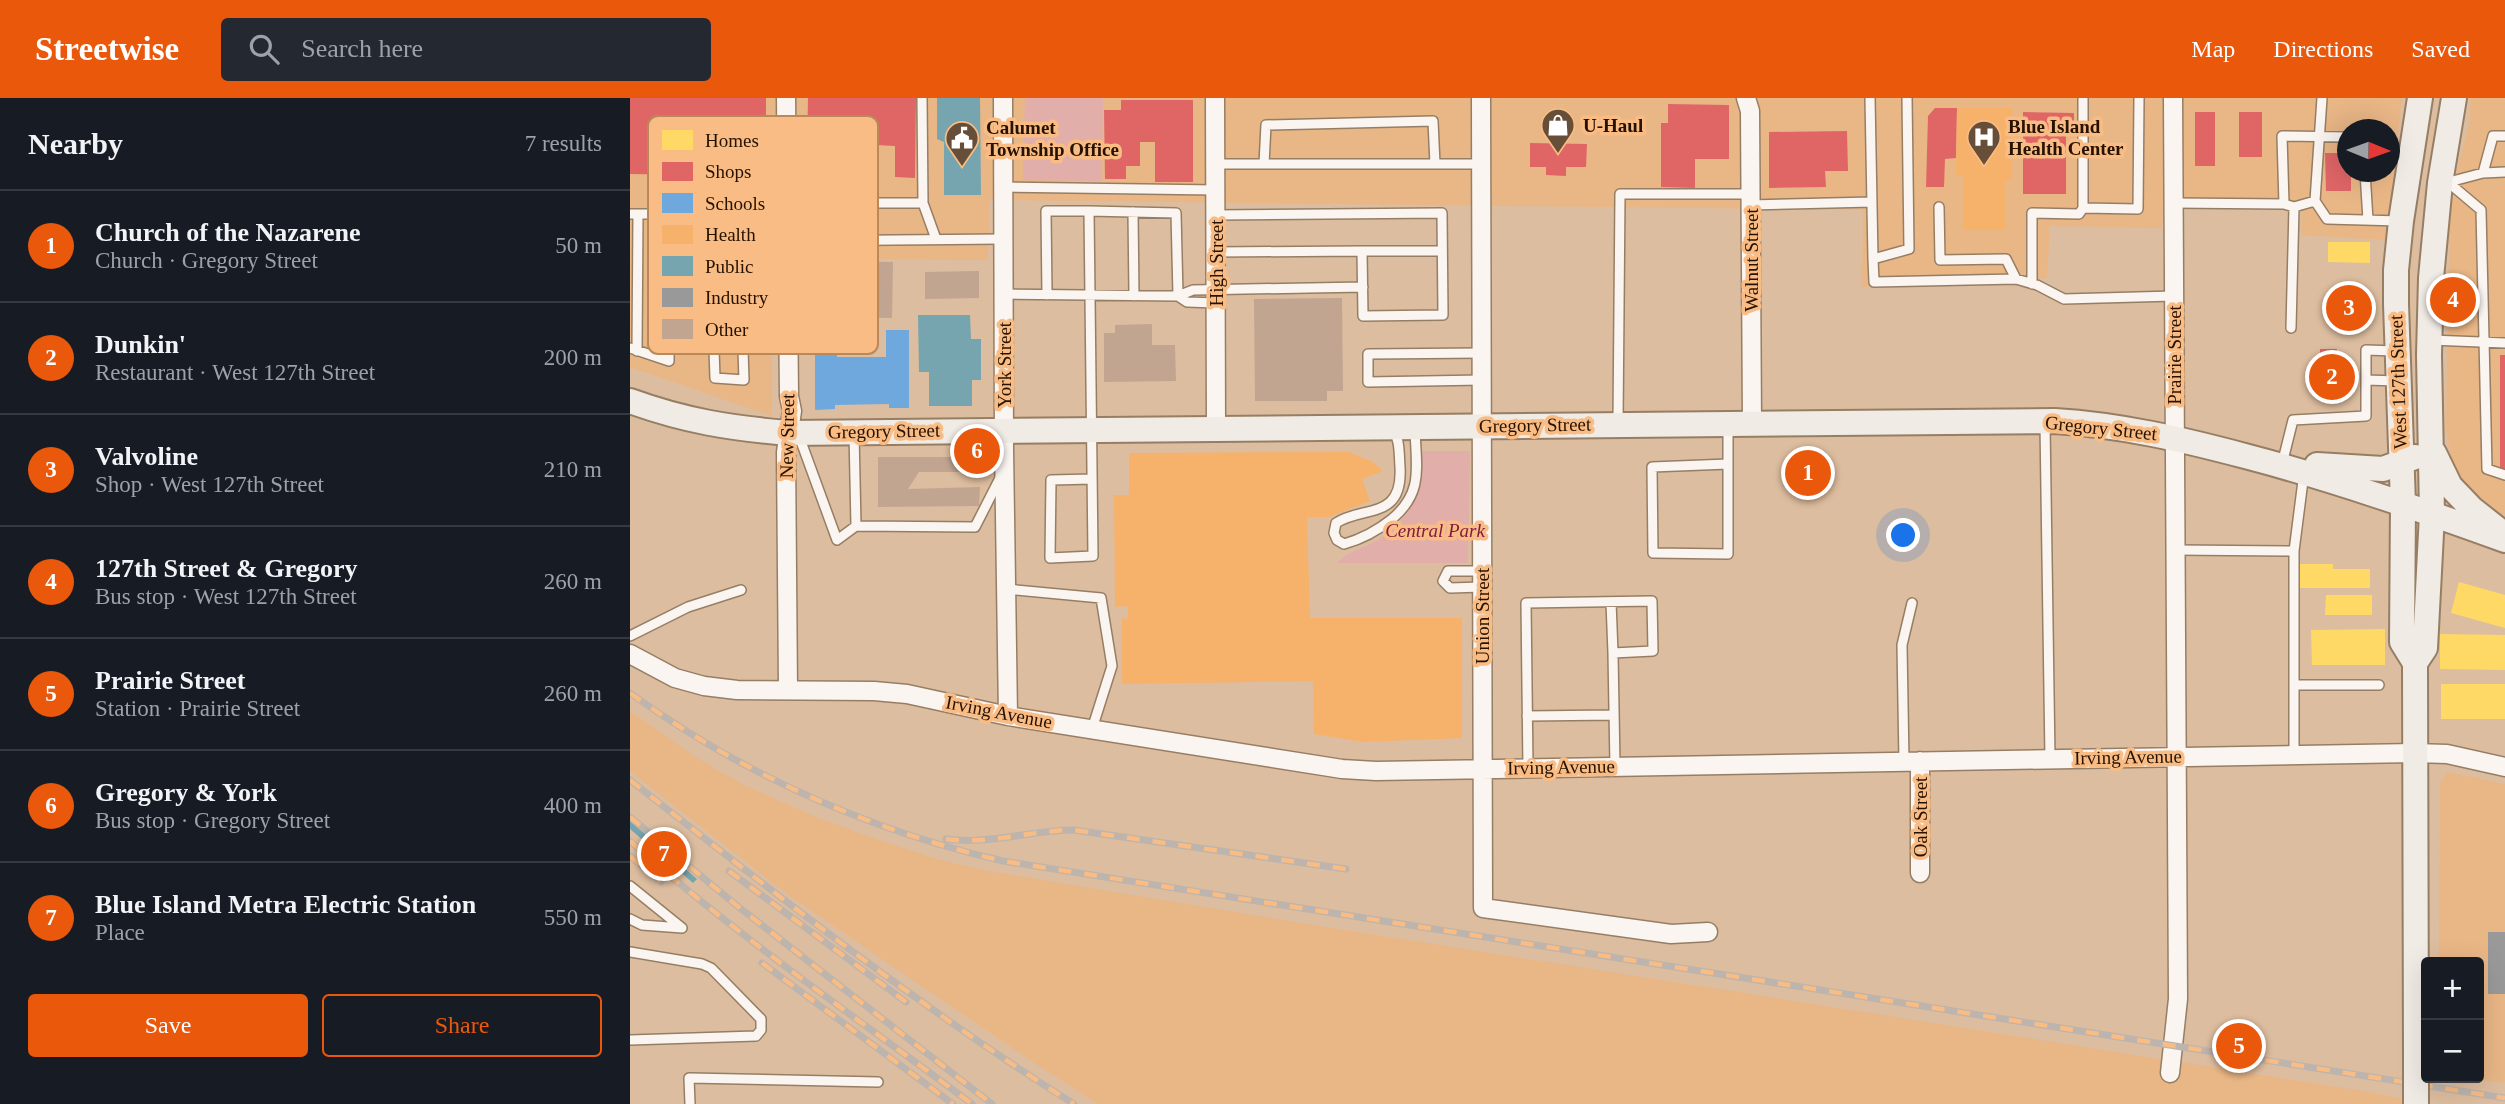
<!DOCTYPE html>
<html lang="en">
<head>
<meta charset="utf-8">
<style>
	:root { --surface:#171b24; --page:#242831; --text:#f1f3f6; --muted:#9ea1a6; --line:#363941; --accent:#ea580c }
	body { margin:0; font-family:Georgia,serif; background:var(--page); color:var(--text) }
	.controls { position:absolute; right:21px; bottom:21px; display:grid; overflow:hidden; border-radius:7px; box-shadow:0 7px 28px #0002 }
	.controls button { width:63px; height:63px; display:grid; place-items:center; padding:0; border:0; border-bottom:2px solid var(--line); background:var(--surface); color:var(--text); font:35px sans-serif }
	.compass { position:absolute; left:1707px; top:21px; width:63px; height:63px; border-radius:50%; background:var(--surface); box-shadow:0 7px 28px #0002; rotate:91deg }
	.you { position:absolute; left:1274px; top:438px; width:24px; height:24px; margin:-18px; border:5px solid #fff; border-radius:50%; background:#1a73e8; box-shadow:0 0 0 10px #1a73e833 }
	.badge { display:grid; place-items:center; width:46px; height:46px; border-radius:50%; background:var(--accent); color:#fff; font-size:23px; font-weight:700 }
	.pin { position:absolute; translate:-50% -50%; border:4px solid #fff; box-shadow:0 2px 7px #0006 }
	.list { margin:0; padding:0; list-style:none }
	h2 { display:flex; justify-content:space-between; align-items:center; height:91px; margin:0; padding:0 28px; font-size:30px }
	h2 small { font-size:23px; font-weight:400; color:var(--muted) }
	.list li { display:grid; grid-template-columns:46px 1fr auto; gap:21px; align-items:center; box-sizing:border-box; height:112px; padding:0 28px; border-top:2px solid var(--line) }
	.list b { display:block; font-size:26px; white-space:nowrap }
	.list p { margin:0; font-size:23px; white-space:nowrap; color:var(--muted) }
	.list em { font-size:23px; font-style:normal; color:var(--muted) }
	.actions { display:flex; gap:14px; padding:21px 28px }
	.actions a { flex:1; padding:16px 0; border:2px solid var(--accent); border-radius:7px; text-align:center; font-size:24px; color:var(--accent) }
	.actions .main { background:var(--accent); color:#fff }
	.icon { flex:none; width:38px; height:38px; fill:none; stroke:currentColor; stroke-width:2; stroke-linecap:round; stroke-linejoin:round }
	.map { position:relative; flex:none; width:1875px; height:1006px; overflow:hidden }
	header { display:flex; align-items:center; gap:42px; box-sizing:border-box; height:98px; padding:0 35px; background:var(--accent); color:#fff }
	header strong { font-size:33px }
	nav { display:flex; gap:38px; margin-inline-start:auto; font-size:24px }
	.search { width:490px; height:63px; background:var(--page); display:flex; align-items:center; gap:18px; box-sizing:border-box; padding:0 24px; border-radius:7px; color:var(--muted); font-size:26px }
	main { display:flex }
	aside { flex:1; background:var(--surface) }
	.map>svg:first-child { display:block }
	.built { fill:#e9b686; fill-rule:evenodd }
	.green { fill:#e2aea9 }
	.homes { fill:#ffd966 }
	.shops { fill:#e06666 }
	.schools { fill:#6fa8dc }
	.health { fill:#f6b26b }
	.public { fill:#76a5af }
	.industry { fill:#999 }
	.building { fill:#c1a591 }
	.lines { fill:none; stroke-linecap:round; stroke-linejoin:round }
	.service-casing { stroke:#967e64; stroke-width:12 }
	.minor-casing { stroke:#967e64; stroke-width:21 }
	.secondary-casing { stroke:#967e64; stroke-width:28 }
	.service { stroke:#faf5f1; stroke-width:9 }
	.minor { stroke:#faf5f1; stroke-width:18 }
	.secondary { stroke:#f1ebe5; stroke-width:24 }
	.rail-casing { stroke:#bdb4ad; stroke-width:7 }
	.rail { stroke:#f8bc84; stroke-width:4.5; stroke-dasharray:13; stroke-linecap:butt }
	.secondary-bridge-casing { stroke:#967e64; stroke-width:28; stroke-linecap:butt }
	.secondary-bridge { stroke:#f1ebe5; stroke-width:24 }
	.labels { text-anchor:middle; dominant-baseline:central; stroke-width:7; stroke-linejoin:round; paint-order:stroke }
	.poi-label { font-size:19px; font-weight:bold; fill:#271200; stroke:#f8bc84; text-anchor:start }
	.street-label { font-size:19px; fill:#271200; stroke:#f8bc84 }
	.park-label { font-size:19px; font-style:italic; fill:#7d1a3f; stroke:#f8bc84 }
	.key { fill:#f8bc84; stroke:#b9895c; stroke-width:2 }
	.key-label { font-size:19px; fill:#271200 }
</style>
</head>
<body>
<header>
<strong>Streetwise</strong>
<div class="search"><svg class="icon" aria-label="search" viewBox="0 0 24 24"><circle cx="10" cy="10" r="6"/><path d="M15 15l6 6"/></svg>Search here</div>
<nav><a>Map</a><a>Directions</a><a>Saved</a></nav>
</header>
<main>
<aside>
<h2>Nearby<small>7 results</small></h2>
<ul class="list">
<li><span class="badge">1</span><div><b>Church of the Nazarene</b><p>Church · Gregory Street</p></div><em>50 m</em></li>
<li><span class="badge">2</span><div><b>Dunkin'</b><p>Restaurant · West 127th Street</p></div><em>200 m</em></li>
<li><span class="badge">3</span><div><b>Valvoline</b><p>Shop · West 127th Street</p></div><em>210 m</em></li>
<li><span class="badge">4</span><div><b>127th Street &amp; Gregory</b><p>Bus stop · West 127th Street</p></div><em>260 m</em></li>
<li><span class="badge">5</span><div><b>Prairie Street</b><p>Station · Prairie Street</p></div><em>260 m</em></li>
<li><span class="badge">6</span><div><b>Gregory &amp; York</b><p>Bus stop · Gregory Street</p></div><em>400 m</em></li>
<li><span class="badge">7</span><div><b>Blue Island Metra Electric Station</b><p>Place</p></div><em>550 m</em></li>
</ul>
<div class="actions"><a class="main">Save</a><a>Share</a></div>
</aside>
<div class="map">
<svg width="1875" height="1006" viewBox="0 0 1875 1006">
	<rect width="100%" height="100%" fill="#ddbd9f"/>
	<path class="built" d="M0,0h1772l-16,142 -85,-5 1,-25 -139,-2 -1,20 -112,-2 -3,52 -185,9 1,-77 -873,-10 -2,60 -188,-2 -28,-6v164l-142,-49zM1717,32h42v42h-42z
		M1840,0h35v417l-14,-5 -38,-39 -7,-42 4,-229 20,-80z
		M0,613l67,47 47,27 72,32 65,24 59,19 48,11 319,53 1062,168 57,12h-1329l-85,-56 -225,-154 -157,-123z
		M1818,674l57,12v299l-40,-5h14v-116h-40l1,-179z"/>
	<path class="green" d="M395,0h78l-1,83 -79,-1z
		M791,353h49l-2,112h-131c16,-15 20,-12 37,-21 38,-21 47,-51 47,-91z"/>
	<path class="homes" d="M1698,144h42v21l-42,-1z
		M1669,466h34v5h37v19h-71z
		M1829,484l46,13v33l-54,-15z
		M1696,497h46v20h-47z
		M1755,531v36h-73l-1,-35z
		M1810,536l65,1v35l-65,-1z
		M1811,586h64v35h-64z"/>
	<path class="shops" d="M0,0h136v48h-36v16h32v18h-70v-5l-62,-1z
		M178,0h108l-1,80 -20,-1v-31l-19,-1v-10h-21v4h-15v14l-33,-1z
		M491,2h72v82h-38v-40h-15v24h-14v13h-21l-1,-69h17z
		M1038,6l61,1v54h-34v29l-34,-1v-64h7z
		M1305,10h22l-1,50 -11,1 -1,28h-18l2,-71z
		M1393,14l51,1v12h-8v69h-43z
		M1565,14h20v54h-20z
		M1609,14h23v45h-23z
		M1217,33l1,40h-23l1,16 -57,1v-56z
		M900,45l57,1 -1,23h-20v9l-20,-1v-8h-16z
		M1695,55h22v19h4v19h-25z
		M1709,191h21v37h-21z
		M1690,251h17v9h8v39h-25z
		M1870,257h5v116h-5z"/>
	<path class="schools" d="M256,232h23v78h-20v-4l-54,1v4l-20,1v-58h22v5h49z"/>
	<path class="health" d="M1327,10h55v72h-7v50h-42v-54h-7z
		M719,354l24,10 10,9 -21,8 8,22 -41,16h-22l3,101h152v120l-99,4 -49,-8 -1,-53 -191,3v-66l6,1v-13l-13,1 -1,-112h15v-42z"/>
	<path class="public" d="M307,0h43l1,97h-37v-53l-7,-3z
		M288,217h52l1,24h10v41h-9v26h-43v-34h-10z
		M0,723l67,58 -4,4 -63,-54z"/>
	<path class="industry" d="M1858,834h17v62h-17z"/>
	<path class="building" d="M182,163l81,1 -1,56 -80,-1z
		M349,173v27l-54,1v-27z
		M712,200l1,93h-16v10h-72l-1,-102z
		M522,226v21h23l1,36 -72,1v-49h11v-8z
		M248,359h101l1,15h-61l-11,17 72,-2 -1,19 -101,1z"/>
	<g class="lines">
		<defs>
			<path id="service" d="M292,0l1,105
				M1240,0l3,161 36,-10 -2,-151
				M1453,0v110l55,1 1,-111
				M1692,0l-7,103 12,18 73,2
				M586,66h265
				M634,66l2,-39 167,-4 2,43
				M1735,74l3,48
				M1853,75l10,-37h12
				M1815,85l38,-10 22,-1
				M1819,85l32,27 6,259 18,6
				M373,89l213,3
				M156,105h137l13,36
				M1543,105l111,1 10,3 21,-6
				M1654,106l-2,-68 65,1
				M1120,107l122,-3
				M1309,109l1,53 66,-1 10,20
				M503,114l1,84
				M0,116h84
				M586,117l226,-2 1,102 -80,1 -1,-65 -146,1
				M157,143l216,-2
				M732,153h80
				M1243,161l1,23 142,-3 21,6 27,14 110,-3
				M1402,186v-71l47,1 4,-6
				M373,196l175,2 15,-6 170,-3
				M417,197l-1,-84h43
				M548,198l9,6 29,1
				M99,221l13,2 2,59 -29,-2 -2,-57z
				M99,221v-20h58
				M1661,230l3,-121
				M1801,242l74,3
				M0,250l39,13v-147
				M7,253l1,-137
				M1765,253l-29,-1v30l31,1
				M852,255l-114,1v28l114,-2
				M988,324l2,-228h130
				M1415,326l5,335
				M1098,328v128l-75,-1 -1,-86 76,-3
				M763,331c7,11 6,25 7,38 3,54 -37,38 -64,56l-2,10 3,7 7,4c18,-5 33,-13 48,-25 32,-27 24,-52 23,-90
				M224,335l2,93
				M169,338l38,104 19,-14 119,1 25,-49
				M1652,366l11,-44 73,-4v-36
				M462,381l-41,1 -1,78 43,-2 -4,-345 87,2 2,83
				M1545,452l119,1
				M852,489l-32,1 -7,-7 5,-10h34
				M376,491l95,9 11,68 -20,63
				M981,504l2,51
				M0,538l58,-29 53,-17
				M1664,587h85
				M897,618l87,-1
				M1664,657v-204l10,-78
				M1274,664l-2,-117 10,-42
				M898,670l-2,-165 126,-2 1,50 -40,2 2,113
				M0,788l52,42
				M0,821l12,6 40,3
				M0,854l72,12 9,4 50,51v11l-5,6 -126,4
				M60,1006l-1,-26 189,4"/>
			<path id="minor" d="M156,0l3,298 3,15 -6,41 2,238
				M373,0l1,351 4,267
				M585,0l1,330
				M851,0l2,810 188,26 37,-2
				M1116,0l4,13 2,312
				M0,556l45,24 29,8 33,4 137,1 33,3 101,22 334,53 34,2 1038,-18 33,1 58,13
				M1290,663v112
				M1540,975l8,-74 -5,-901"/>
			<path id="secondary" d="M0,303c55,20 100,27 158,32l1267,-12c65,4 126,18 190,35 88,23 174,53 260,84
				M1804,355l16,33 22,23 28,22
				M1687,367l66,4 32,-12
				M1785,565l10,-15 7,-134 -3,-159 2,-77 9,-95 14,-85
				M1786,960l-1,-395 -13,-21 1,-138 -7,-200v-34l5,-49 19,-123"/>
		</defs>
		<use href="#service" class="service-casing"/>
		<use href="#minor" class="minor-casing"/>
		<use href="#secondary" class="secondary-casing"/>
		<use href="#service" class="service"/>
		<use href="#minor" class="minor"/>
		<use href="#secondary" class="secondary"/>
		<defs>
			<path id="rail" d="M0,595c112,81 238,137 373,168l1502,237
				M0,682c144,113 289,227 444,324
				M0,719l106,88 256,199
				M316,741c44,6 85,-9 128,-9l272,39
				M0,743c108,96 227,177 342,263
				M0,758l31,26
				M99,773l177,131
				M132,865l191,141"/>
		</defs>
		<use href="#rail" class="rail-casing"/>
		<use href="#rail" class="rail"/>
		<defs>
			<path id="secondary-bridge" d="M1786,960v46"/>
		</defs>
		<use href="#secondary-bridge" class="secondary-bridge-casing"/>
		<use href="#secondary-bridge" class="secondary-bridge"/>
	</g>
	<defs>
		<symbol id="shop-pin" viewBox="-11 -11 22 30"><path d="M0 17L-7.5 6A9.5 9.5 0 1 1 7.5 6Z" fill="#674e38" stroke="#f8bc84"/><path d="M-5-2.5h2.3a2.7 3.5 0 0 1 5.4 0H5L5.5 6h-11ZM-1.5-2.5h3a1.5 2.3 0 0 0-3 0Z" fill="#fff"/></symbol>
		<symbol id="hospital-pin" viewBox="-11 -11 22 30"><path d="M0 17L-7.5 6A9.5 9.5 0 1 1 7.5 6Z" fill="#674e38" stroke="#f8bc84"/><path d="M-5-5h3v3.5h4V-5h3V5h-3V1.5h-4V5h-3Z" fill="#fff"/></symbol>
		<symbol id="civic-pin" viewBox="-11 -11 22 30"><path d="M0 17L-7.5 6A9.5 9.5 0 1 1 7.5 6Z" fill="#674e38" stroke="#f8bc84"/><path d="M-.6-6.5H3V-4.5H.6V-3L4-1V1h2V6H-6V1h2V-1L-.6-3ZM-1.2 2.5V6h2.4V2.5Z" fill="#fff"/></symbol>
	</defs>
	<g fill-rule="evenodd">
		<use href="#shop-pin" x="909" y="8" width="38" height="52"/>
		<use href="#hospital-pin" x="1335" y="20" width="38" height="52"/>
		<use href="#civic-pin" x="313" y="21" width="38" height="52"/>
	</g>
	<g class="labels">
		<g class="poi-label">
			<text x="953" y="27">U-Haul</text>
			<text x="1378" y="28">Blue Island<tspan x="1378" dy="22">Health Center</tspan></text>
			<text x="356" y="29">Calumet<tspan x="356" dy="22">Township Office</tspan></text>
		</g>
		<g class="street-label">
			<text transform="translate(1121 162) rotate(-90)">Walnut Street</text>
			<text transform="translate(586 165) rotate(-90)">High Street</text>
			<text transform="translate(1544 257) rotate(-90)">Prairie Street</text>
			<text transform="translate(374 267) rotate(-90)">York Street</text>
			<text transform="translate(1768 284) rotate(-92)">West 127th Street</text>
			<text transform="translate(905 327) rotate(-1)">Gregory Street</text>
			<text transform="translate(1471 330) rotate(6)">Gregory Street</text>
			<text transform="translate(254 333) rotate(-1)">Gregory Street</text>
			<text transform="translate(157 338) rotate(-89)">New Street</text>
			<text transform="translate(852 518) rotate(-90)">Union Street</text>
			<text transform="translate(369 614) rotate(11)">Irving Avenue</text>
			<text transform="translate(1498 659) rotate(-1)">Irving Avenue</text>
			<text transform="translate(931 669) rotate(-1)">Irving Avenue</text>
			<text transform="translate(1290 719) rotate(-90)">Oak Street</text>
		</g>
		<g class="park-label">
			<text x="805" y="432">Central Park</text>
		</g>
	</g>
	<rect x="18" y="18" width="230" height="238" rx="10" class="key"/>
	<rect x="32" y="32" width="31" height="20" fill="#ffd966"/>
	<rect x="32" y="64" width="31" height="19" fill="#e06666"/>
	<rect x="32" y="95" width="31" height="20" fill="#6fa8dc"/>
	<rect x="32" y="127" width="31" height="19" fill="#f6b26b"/>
	<rect x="32" y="158" width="31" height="20" fill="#76a5af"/>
	<rect x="32" y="190" width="31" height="19" fill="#999"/>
	<rect x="32" y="221" width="31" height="20" fill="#c1a591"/>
	<g class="key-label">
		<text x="75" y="49">Homes</text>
		<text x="75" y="80">Shops</text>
		<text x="75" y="112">Schools</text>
		<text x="75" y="143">Health</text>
		<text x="75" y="175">Public</text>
		<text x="75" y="206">Industry</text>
		<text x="75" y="238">Other</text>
	</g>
</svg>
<div class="controls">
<button>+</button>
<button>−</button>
</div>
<svg class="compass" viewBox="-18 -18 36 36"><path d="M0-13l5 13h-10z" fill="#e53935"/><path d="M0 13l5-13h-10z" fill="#9ea1a6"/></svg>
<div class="you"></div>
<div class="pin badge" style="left:1178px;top:375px">1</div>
<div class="pin badge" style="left:1702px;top:279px">2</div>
<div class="pin badge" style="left:1719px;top:210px">3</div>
<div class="pin badge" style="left:1823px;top:202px">4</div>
<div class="pin badge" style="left:1609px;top:948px">5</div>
<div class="pin badge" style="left:347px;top:353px">6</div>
<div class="pin badge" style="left:34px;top:756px">7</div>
</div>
</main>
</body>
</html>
